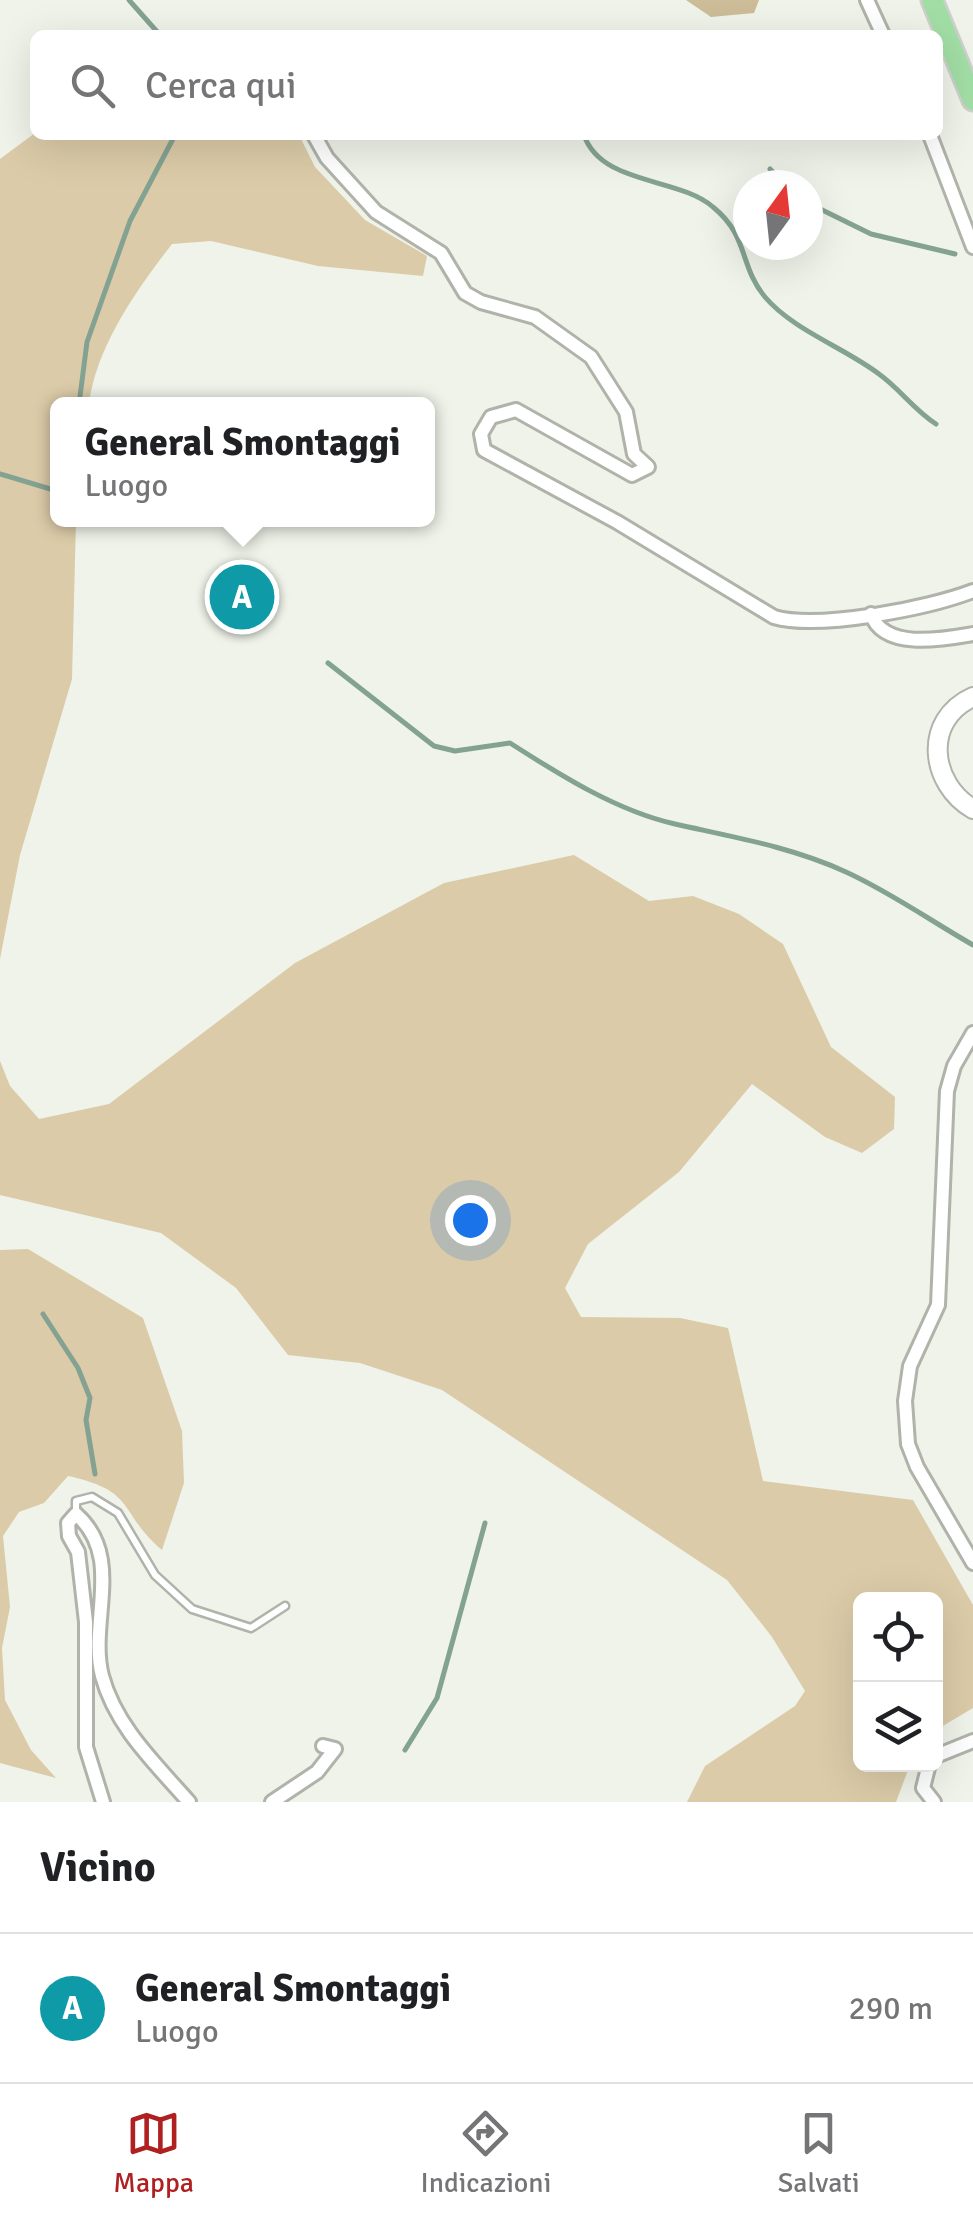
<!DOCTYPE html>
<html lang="it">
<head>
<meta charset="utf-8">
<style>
	:root { --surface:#fff; --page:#f2f2f2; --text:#202124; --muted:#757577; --line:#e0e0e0; --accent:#b02020 }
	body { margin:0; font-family:Signika,sans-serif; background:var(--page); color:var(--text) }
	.controls { position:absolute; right:30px; bottom:30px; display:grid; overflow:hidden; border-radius:15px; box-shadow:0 10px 40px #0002 }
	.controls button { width:90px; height:90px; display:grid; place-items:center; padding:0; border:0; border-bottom:2px solid var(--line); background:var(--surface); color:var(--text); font:50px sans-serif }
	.compass { position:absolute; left:733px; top:170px; width:90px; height:90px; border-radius:50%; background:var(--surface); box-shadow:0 10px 40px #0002; rotate:15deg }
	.you { position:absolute; left:470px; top:1220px; width:35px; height:35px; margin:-25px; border:8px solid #fff; border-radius:50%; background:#1a73e8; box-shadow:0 0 0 15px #1a73e833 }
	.badge { display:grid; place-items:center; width:65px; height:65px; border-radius:50%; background:var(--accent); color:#fff; font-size:32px; font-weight:700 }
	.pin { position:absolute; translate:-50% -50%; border:5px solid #fff; box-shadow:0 2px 10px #0006 }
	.popup { position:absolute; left:50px; top:397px; width:385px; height:130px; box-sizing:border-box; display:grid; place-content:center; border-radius:15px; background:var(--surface); filter:drop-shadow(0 2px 8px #0005); font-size:32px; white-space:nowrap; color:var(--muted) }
	.popup b { font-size:38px; color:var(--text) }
	.popup::after { content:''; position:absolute; left:50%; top:100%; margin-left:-20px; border:20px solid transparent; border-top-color:var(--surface) }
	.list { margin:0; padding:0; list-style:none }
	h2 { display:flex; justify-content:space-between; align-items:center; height:130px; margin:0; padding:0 40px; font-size:42px }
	h2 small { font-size:32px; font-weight:400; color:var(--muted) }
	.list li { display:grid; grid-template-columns:65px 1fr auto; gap:30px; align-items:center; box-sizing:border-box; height:150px; padding:0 40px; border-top:2px solid var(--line) }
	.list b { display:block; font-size:38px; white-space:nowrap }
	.list p { margin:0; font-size:32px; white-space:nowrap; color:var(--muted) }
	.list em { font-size:32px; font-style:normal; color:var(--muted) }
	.icon { flex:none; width:55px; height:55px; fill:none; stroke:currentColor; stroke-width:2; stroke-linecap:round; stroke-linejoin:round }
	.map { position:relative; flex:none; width:973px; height:1802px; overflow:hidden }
	.search { position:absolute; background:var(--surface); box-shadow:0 10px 40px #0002; left:30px; right:30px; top:30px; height:110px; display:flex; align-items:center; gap:25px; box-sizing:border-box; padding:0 35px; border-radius:15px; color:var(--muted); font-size:38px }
	.sheet { height:280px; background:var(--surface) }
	nav { display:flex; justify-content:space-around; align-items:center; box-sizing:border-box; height:140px; border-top:2px solid var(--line); background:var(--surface); font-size:28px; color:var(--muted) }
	nav a { display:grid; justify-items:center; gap:5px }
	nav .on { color:var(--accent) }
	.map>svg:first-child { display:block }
	.green { fill:#dbcba8 }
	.forest { fill:#ccbc98 }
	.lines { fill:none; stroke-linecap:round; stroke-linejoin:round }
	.stream { stroke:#84a292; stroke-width:5 }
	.service-casing { stroke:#afb3a9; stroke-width:11 }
	.minor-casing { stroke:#afb3a9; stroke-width:18 }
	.tertiary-casing { stroke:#afb3a9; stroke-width:22 }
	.primary-casing { stroke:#cfcfce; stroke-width:25 }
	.service { stroke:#fff; stroke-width:6 }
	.minor { stroke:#fff; stroke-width:12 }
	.tertiary { stroke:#fff; stroke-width:18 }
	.primary { stroke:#a1dea5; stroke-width:20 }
</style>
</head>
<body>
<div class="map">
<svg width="973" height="1802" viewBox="0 0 973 1802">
	<rect width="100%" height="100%" fill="#eff3e9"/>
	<path class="green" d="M35,133l264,2 16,32 50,53 62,36 -4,20 -105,-10 -107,-25 -39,3c-35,45 -76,103 -83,160h-32v116h19l-4,159 -52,176 -20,104v-800z
		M574,855l75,46 44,-5 46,18 44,30 48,103 64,50 -1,32 -32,24 -37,-16 -73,-53 -73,88 -91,72 -23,44 16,29 99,1 48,10 35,153 150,19 60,105v103l-37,22v-130h-76v164l50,1 -14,37h-209l18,-36 90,-60 10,-15 -33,-54 -45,-57 -285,-190 -82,-27 -72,-8 -52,-67 -75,-55 -161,-38v-134l10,25 29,33 70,-15 186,-141 149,-80z
		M28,1249l115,69 39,113 2,52 -22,67c-44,-37 -24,-59 -94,-74l-24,27 -25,9 -16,24 7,71 -8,41 3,52 26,50 25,28 -56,-15v-513z"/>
	<path class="forest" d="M686,0h73l-5,13 -43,4z"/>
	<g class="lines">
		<path class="stream" d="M129,0l31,35
			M504,33l2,2
			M584,135c17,50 95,42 129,72 36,29 26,59 52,90 28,33 80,51 114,77 21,15 35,36 57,50
			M770,169l16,16
			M808,203l63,31 84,20
			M79,404l8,-62 43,-121 45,-86
			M0,474l57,17
			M328,663l106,83 21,5 55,-8c50,32 107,68 165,81 58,13 117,23 171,48 44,20 85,49 127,73
			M43,1314l35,54 12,30 -4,22 9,54
			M405,1750l32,-52 48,-175"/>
		<defs>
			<path id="service" d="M76,1513v-12l16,-4 26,16 37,62 37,34 59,19 34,-22"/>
			<path id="minor" d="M867,0l16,35
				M314,135l13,23 49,54 65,41 24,40 16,9 54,15 56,40 35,55 8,42 14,13 -16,8 -116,-65 -25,7 -10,17 3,16 133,72 157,95c45,13 155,-9 199,-26
				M930,135l43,112
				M871,614c13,37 73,25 102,20
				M973,1033l-19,33 -7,25 -9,214 -28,61 -5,35 3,43 9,23 56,96
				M936,1756l37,-15
				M929,1764l-6,24 11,14
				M103,1802l-17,-55v-125l-8,-70 -9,-16 -1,-13 8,-9c49,43 12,108 26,162 14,51 53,87 87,126
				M272,1802l45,-30 18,-23 -12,-3"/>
			<path id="tertiary" d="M973,697c-51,23 -43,87 0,112"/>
			<path id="primary" d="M932,0l41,100"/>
		</defs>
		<use href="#service" class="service-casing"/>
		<use href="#minor" class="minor-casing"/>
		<use href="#tertiary" class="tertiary-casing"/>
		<use href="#primary" class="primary-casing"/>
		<use href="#service" class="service"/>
		<use href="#minor" class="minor"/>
		<use href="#tertiary" class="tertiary"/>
		<use href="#primary" class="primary"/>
	</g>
</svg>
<div class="controls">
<button><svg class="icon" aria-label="locate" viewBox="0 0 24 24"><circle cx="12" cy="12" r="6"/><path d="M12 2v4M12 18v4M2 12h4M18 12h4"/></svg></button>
<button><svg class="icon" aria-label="layers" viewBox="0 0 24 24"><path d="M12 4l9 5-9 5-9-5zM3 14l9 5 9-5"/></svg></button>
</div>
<svg class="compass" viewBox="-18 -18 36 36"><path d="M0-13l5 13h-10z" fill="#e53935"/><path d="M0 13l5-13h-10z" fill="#757577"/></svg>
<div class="you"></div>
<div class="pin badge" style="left:242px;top:597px;background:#0f9aa8">A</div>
<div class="popup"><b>General Smontaggi</b>Luogo</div>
<div class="search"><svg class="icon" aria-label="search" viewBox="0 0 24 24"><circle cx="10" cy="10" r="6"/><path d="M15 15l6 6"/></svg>Cerca qui</div>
</div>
<section class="sheet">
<h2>Vicino<small></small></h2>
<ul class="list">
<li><span class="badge" style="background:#0f9aa8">A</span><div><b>General Smontaggi</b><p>Luogo</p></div><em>290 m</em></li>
</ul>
</section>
<nav>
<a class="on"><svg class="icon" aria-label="map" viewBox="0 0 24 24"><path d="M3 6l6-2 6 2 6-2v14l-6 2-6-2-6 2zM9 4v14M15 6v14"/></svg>Mappa</a>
<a><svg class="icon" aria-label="directions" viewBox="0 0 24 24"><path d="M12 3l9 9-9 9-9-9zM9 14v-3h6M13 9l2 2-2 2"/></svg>Indicazioni</a>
<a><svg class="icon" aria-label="saved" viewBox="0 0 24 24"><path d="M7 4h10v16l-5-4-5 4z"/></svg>Salvati</a>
</nav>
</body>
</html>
